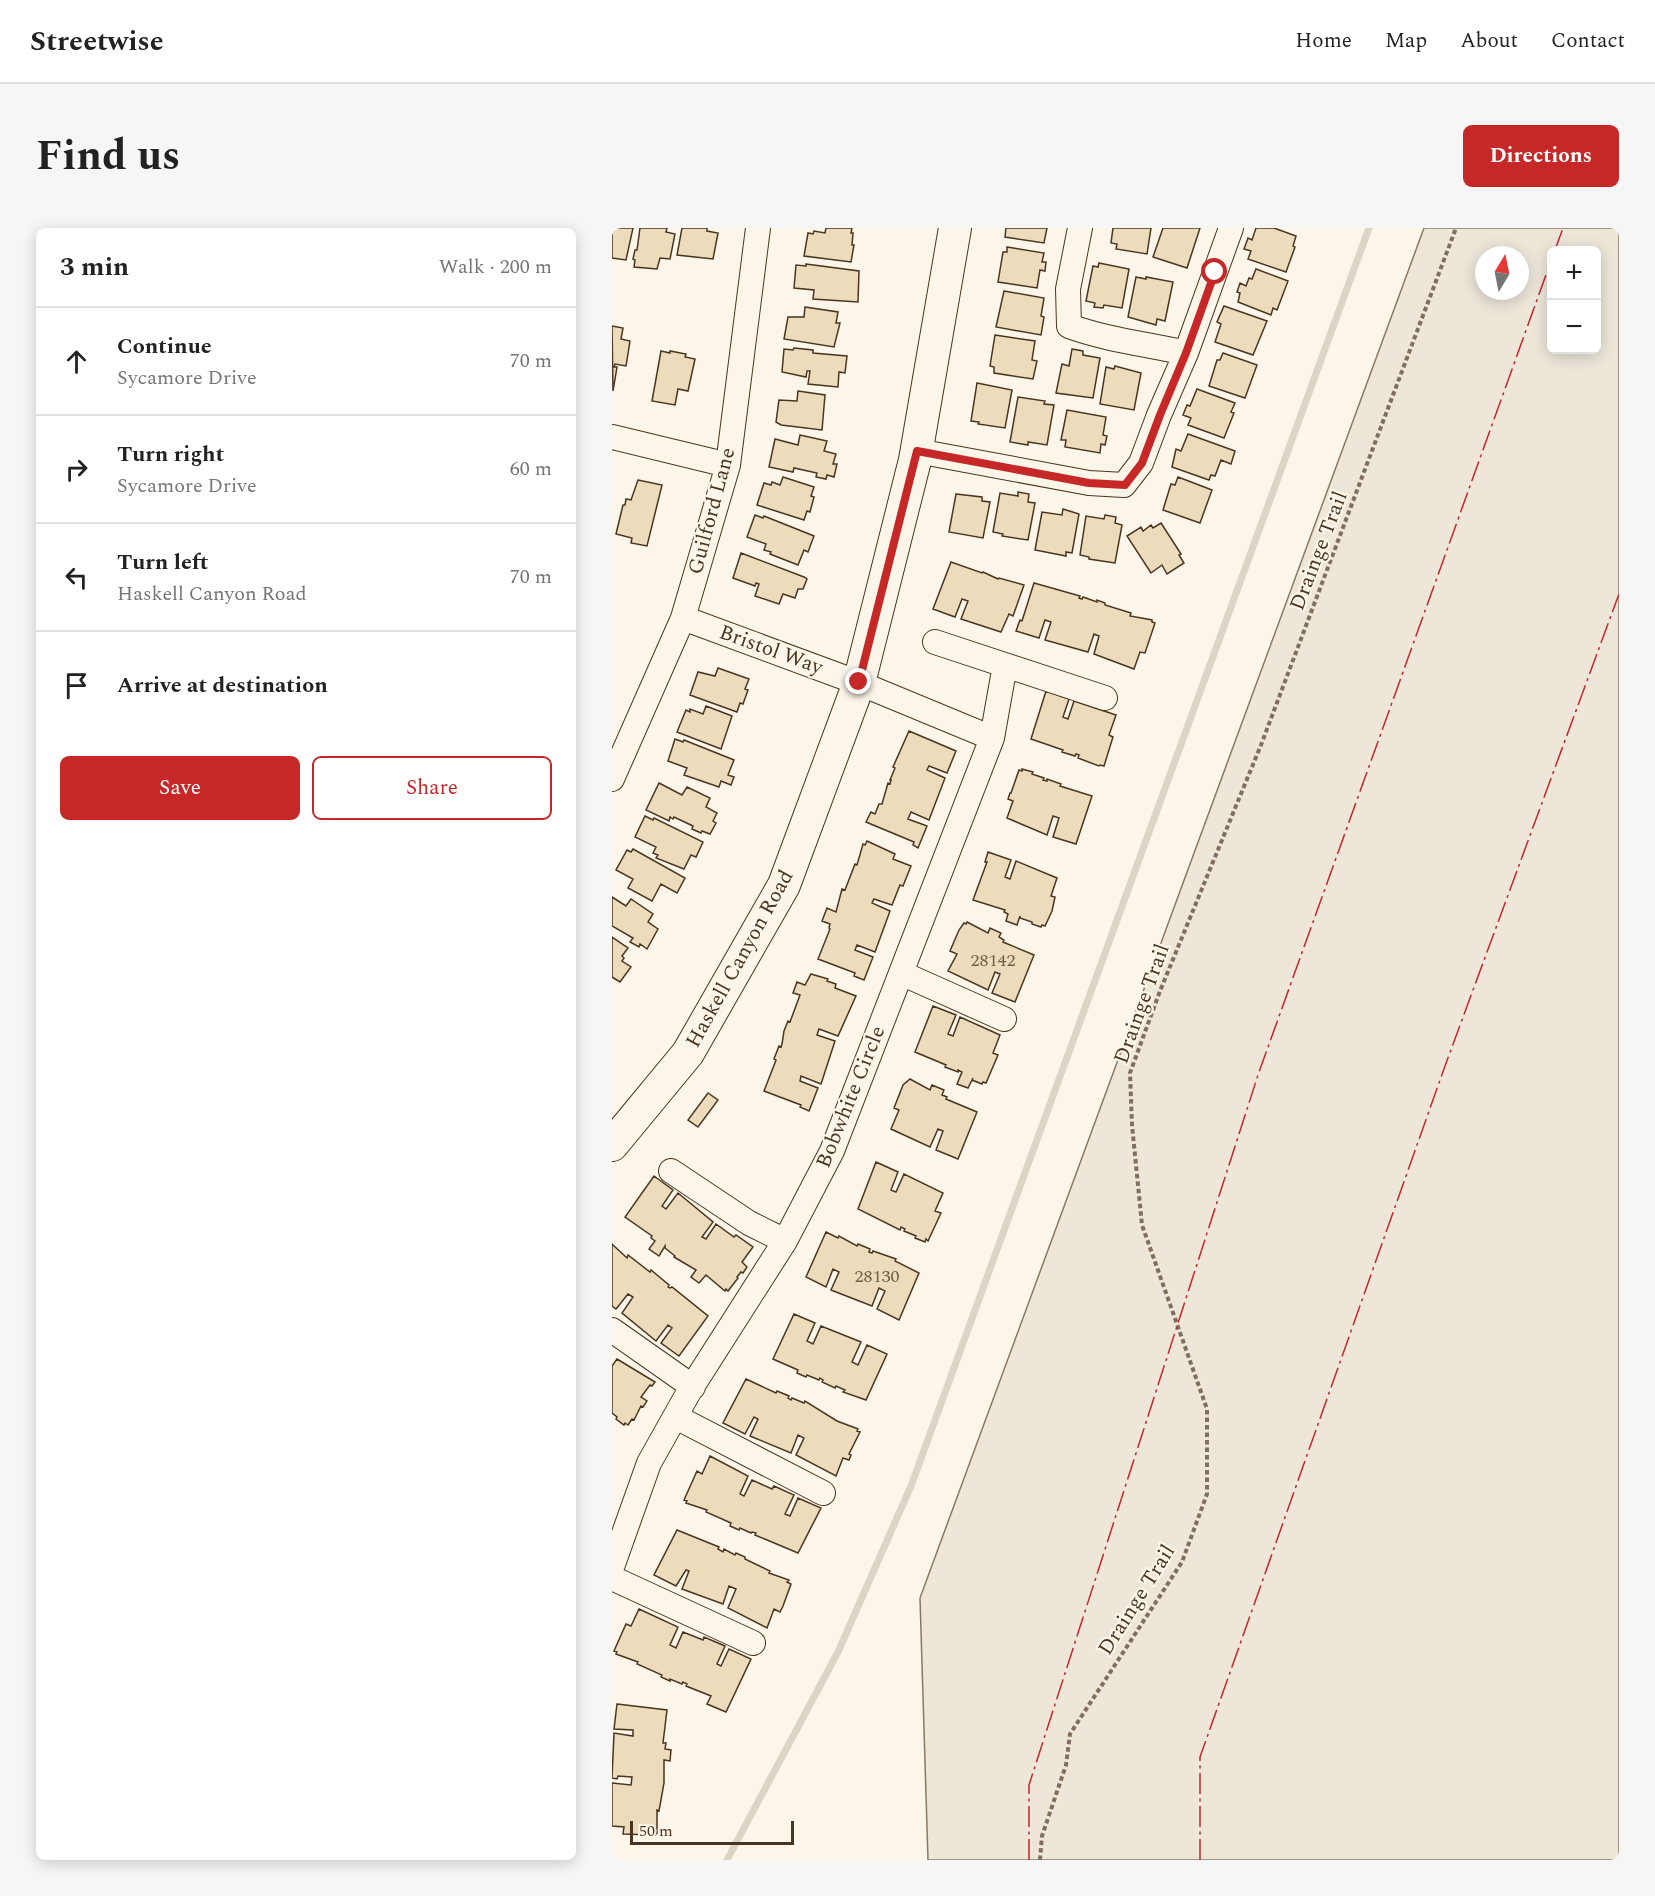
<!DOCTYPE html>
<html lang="en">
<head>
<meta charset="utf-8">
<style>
	:root { --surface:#fff; --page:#f6f6f6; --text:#222; --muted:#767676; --line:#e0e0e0; --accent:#c62828 }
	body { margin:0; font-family:Spectral,serif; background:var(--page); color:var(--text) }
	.controls { position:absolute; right:18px; top:18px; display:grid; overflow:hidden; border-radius:9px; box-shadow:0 3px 15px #0003 }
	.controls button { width:54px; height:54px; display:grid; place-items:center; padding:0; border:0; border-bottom:2px solid var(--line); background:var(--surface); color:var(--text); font:30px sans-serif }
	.compass { position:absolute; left:863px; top:18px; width:54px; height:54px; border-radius:50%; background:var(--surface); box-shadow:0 3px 15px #0003; rotate:10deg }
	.scale { position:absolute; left:18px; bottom:15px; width:164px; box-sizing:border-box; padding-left:6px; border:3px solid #4a3520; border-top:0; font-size:16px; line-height:21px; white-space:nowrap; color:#4a3520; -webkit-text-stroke:4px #fbf6e9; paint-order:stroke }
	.stop { position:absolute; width:18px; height:18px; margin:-14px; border:4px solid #c62828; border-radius:50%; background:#fff }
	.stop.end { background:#c62828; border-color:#fff; box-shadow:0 2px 6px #0008 }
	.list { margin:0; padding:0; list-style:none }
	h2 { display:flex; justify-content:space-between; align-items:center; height:78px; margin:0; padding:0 24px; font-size:26px }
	h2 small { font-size:20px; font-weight:400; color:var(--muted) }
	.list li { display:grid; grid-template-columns:39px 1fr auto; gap:18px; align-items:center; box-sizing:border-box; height:108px; padding:0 24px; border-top:2px solid var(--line) }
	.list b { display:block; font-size:22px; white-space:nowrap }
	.list p { margin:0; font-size:20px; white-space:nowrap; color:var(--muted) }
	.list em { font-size:20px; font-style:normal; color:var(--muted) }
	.actions { display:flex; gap:12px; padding:18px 24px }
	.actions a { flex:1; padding:14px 0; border:2px solid var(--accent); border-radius:9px; text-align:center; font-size:21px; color:var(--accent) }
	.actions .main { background:var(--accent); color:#fff }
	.icon { flex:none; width:33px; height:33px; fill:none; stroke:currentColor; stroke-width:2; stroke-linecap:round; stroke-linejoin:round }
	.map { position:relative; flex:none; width:1007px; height:1632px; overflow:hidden; border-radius:9px }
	header { display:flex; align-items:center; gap:36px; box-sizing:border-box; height:84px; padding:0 30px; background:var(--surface); border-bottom:2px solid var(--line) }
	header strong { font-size:28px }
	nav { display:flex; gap:33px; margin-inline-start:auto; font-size:21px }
	.intro { display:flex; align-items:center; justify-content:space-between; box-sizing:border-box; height:144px; padding:0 36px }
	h1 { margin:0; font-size:42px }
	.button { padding:15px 27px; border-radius:9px; background:var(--accent); color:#fff; font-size:21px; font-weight:700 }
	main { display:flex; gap:36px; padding:0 36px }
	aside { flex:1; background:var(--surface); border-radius:9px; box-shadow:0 3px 15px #0003 }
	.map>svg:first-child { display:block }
	.green { fill:#ede6d9; stroke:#887966; stroke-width:1.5; fill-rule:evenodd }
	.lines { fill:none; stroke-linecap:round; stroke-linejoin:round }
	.stream { stroke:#dcd4c6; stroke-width:7 }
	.building { fill:#ecdcbc; stroke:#4a3520; stroke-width:1.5 }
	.minor-casing { stroke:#4a3520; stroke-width:26 }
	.major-casing { stroke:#4a3520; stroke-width:34 }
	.path { stroke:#7f6f5c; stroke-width:4; stroke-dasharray:4.5 3; stroke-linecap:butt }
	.minor { stroke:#fbf6e9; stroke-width:24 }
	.major { stroke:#fbf6e9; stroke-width:32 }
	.power { stroke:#c62828; stroke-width:1.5; stroke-dasharray:21 4.5 3 4.5; stroke-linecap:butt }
	.route { stroke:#c62828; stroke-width:8 }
	.labels { text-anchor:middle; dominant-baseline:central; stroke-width:4.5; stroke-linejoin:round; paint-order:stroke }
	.number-label { font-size:18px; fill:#725f47 }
	.street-label { font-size:21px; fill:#4a3520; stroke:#fbf6e9 }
</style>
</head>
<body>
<header>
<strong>Streetwise</strong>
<nav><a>Home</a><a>Map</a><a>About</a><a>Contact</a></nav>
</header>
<div class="intro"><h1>Find us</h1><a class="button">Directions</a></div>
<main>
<aside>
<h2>3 min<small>Walk · 200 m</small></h2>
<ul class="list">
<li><svg class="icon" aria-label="ahead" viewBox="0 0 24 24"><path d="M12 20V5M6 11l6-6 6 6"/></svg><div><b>Continue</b><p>Sycamore Drive</p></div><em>70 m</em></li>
<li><svg class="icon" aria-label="right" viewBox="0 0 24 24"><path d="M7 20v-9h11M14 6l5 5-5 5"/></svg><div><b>Turn right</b><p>Sycamore Drive</p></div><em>60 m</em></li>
<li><svg class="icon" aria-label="left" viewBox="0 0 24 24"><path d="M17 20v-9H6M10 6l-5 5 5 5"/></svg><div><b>Turn left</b><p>Haskell Canyon Road</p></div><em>70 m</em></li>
<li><svg class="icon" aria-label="arrive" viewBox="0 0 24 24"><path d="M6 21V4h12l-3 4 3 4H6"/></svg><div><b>Arrive at destination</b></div></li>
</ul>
<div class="actions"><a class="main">Save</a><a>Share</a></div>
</aside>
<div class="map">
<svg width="1007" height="1632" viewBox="0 0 1007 1632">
	<rect width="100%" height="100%" fill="#fbf6e9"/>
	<path class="green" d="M812,0h195v1632h-691l-8,-262zM939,22h45v100h-45zM872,27h36v36h-36z"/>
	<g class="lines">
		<path class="stream" d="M115,1632l111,-208 73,-166 458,-1258"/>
	</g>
	<path class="building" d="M0,0h21l-7,32 -14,-2z
		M55,0l-1,4 9,2 -5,25 -10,-1 -3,11 -23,-2 1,-7 -2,-1 2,-9h2l3,-22z
		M70,0h25v3l11,2 -5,26 -36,-4z
		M214,0h26l-1,5h2l-1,12h2l-3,17 -47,-6 4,-23 5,1 1,-3 11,2z
		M394,0h41l-3,15 -39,-6z
		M501,0h38l-4,26 -31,-5 1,-5 -6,-1z
		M551,0h37l-13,40 -34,-11z
		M644,0h18l22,8 -3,10 2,1 -9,25 -38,-13 3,-8 -7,-2 4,-11 4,2z
		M395,19l37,6 -2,9h4l-1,9 -5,-1 -3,18 -39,-6 5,-30h4z
		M487,35l30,6 -7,39 -18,-3 -1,3 -9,-1 1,-4 -9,-2 7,-35 5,1z
		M194,36l53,7 -1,31 -45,-3 1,-9 -20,-2 2,-23 10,1z
		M644,41l32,12 -11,29 -4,-2 -2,7 -33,-13 2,-9 -3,-1 3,-9 6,3 3,-8 3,1z
		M524,49l10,2v-2l27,5 -8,39 -8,-2 -1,6 -28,-8z
		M392,63l40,7 -3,18 3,1 -3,18 -45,-8z
		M612,78l43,15 -14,34 -38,-13 6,-18 -4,-2z
		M193,79l33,5 -2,11h4l-6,24 -50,-8 4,-22h16z
		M0,98l11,2 -2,11 9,2 -4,25 -11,-2 -1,3h3l-4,24z
		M383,107l40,6 -3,19 5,1 -4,18 -39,-6v-6l-4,-1z
		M182,120l19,2v3l34,3 -2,17 -6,-1 -1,15 -30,-3 2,-13h-3l-1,6 -24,-5 2,-23 9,1z
		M460,121l11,2v4l17,3 -7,40 -37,-5 6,-29 7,2z
		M49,123l9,2v-2l16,3 -1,3 10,2 -7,32 -10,-2 -3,16 -23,-4z
		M611,125l34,12 -12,33 -36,-12 8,-26h3z
		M503,138l26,7 -7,37 -34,-6 6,-37 8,2z
		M365,155l35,7 -7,38 -27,-4 1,-2 -8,-1z
		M585,161l38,14 -4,9 3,1 -10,25 -36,-13 3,-7 -8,-3 4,-10 3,1z
		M186,163l27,4 -3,35 -41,-5 -5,-3 3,-22 18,1z
		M406,169l27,4 -1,3 10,1 -7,40 -19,-3v3l-18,-3z
		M455,182l39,7 -3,18 4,1 -2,9 -4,-1 -1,9 -35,-6 1,-7h-5z
		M576,206l47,17 -4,13 -10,-4 -6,16 -4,-1 -2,5 -37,-13 4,-18 5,2z
		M188,207l27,6 -3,10 12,3 -3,10h4l-3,13 -7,-2 -1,4 -10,-2 1,-4 -23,-5 -1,4 -24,-5 6,-28 23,6z
		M171,249l31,10 -3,9 3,1 -4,15 -3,-1 -3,9 -47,-15 7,-22 7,2 1,-3 8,3z
		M566,249l34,13 -12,33 -37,-13 8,-26 4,1z
		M26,252l24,5 -15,61 -16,-3 1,-5 -16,-4 7,-29h2l1,-6 5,1z
		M406,264l11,2 -1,8 7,1 -7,37 -26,-4 1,-2 -10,-2 7,-39 18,3z
		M344,266l26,3v4l8,1 -7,36 -34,-6z
		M451,281l16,5 -7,39 -6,-1v4l-31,-6 7,-38 20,3z
		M143,287l8,3 1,-2 50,20 -6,16 -4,-2 -6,15 -28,-11 1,-2 -7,-2 2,-6 -19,-7z
		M493,287l11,2 -1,6 7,2 -7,38 -26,-4v-2l-9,-2 6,-39 18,3z
		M549,295l20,31 -2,1 5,8 -17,11 -5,-9 -11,8 -24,-37 14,-9 2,4 8,-6 2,3z
		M129,325l63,24 3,2 -4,10h-5l-3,9 -12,-4 -4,10 -24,-8 4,-12 -3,-1 -1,3 -22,-8z
		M339,334l31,11 1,-1 15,7 1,-1 25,7 -11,31 -4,-2 -8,18 -40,-13 7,-18 -6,-2 -7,18 -22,-8z
		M422,355l46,13 -1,2 3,1 1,-2 14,5v-2l8,3v2l26,8 -1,3 22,4v2l3,1 -10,30 -5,-1 -6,17 -40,-15 5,-18 -5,-2 -6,18 -43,-12 6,-18 -6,-2 -6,18 -23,-7 4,-11 2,1z
		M106,440l31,11 -4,10 3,1 -5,14 -3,-1 -3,9 -47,-17 8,-23 17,4z
		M434,463l23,8 -6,18 5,2 6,-18 42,14 -7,20 4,2 -9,29 -4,-1 -1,1 -21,-8 1,-3 -3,-1 -1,2 -13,-4 1,-2 -32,-11z
		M94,478l26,10 -11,33 -44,-17 9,-22 4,2v-3l13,5z
		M297,503l47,20 -9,22 -18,-7 -2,4 18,8 -16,42 -18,-8 -3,7 19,7 -9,22 -5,-3 1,-3 -48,-20 5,-10 4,2 4,-10h3l6,-21 2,1 1,-4h-1l5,-12 -2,-1z
		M63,511l8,3 1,-2 50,20 -6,15 6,2 -3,8 -10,-4 -2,6 -35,-12 3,-7 -19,-7z
		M410,541l11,3 -1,2 12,4 -1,2 4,1v-2l14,5 -1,2 32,10 -16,48 -23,-7 6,-19 -6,-2 -6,19 -40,-17 6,-17 -5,-2 2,-6h1l8,-23 3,1z
		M47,555l23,12 5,-8 23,11 -4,9 11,6 -4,8 3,2 -6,11 -8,-3 -1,2 -9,-4 1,-3 -19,-9 -1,2 -3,-2 -1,4 -23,-11z
		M33,588l8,4 1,-2 49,24 -7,15 -5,-2 -7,14 -28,-11 2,-3 -5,-2 3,-6 -21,-10z
		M255,613l28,13 -2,5 18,7 -8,20 -3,-1 -8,20 -18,-6 -2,4 18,8 -15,41 -18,-7 -2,5 18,7 -9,23 -10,-4 1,-3 -37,-14 12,-30 -1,-1 1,-4 -8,-3 5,-13 9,4 6,-23 3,1 10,-26 2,1 6,-21 2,1z
		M21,621l52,29 -8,15 -16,-9 -9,17 -24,-13 5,-9 -17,-9 11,-20 4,2z
		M376,624l23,8 -6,17 5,2 6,-18 41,17 -6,18 4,1 -3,14 -7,15 -3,-1 -1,2 -9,-3v-2l-12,-4v-2l-3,9 -11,-4 2,-7 -4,-2 1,-2 -32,-10 14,-38h-2z
		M0,669l14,9 5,-7 22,15 -5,8 10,7 -11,20 -7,-5 -1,3 -9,-5 3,-4 -21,-12z
		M355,694l21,11 2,-5 11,5 -2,4 5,3 -1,2 31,13 -19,47 -23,-9 8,-19 -5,-2 -7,18 -40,-19 9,-17 -7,-3 9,-21 5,-7 2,1z
		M0,709l16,11 -6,8 2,2 -2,3 9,6 -11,15 -8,-5z
		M199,746l17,5 -1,2 9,3 -1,4 21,8 -18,40 -19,-7 -2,6 18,6 -14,43 -20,-8 -1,5 18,7 -9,23 -9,-4 1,-2 -37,-14 12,-31 -2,-1 5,-13 2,1 1,-3 2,-13 4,-10 2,1 10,-27 -7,-2 4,-11 8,3z
		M321,778l23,9 -8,19 5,2 7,-19 40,18 -7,18 5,2 -12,28 -3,-1 -1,2 -10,-4 1,-2 -5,10 -11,-4 5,-12 -4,-2v2l-13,-5 1,-2 -31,-13z
		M298,851l20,11 2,-5 12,5 -2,5 5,2 -1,2 31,13 -19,47 -22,-9 7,-19 -5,-2 -8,18 -39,-18 8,-19 -5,-2 9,-23z
		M96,865l10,7 -20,27 -10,-7z
		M264,934l22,10 -7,18 5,2 8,-18 39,19 -8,18 6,2 -13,28 -2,-2 -1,3 -10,-4 1,-2 -12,-5 1,-2 -4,-2 -1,3 -42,-21z
		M42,948l19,14 -11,16 4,3 12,-16 35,29 -11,15 4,2 10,-15 18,13 2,-2 17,12 -11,15 5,5 -4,6 -2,-1 -4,5 1,1 -10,13 -2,-2 -1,2 -19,-16 -7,8 -8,-6 5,-7 -22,-13 1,-1 -10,-8v-2l-6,10 -10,-7 6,-8 -4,-3 1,-2 -27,-19z
		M214,1004l12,6 1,-2 18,10 1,-2 12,5 -1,3 3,1 1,-2 23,8 -1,2 24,12 -20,47 -22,-11 8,-18 -6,-3 -7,18 -41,-16 8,-18 -6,-3 -7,18 -20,-10z
		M0,1016l15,14 1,-3 22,17 1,-2 18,15 -1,2 2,1 2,-1 36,29 -29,40 -18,-13 11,-15 -4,-3 -12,16 -34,-28 11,-16 -5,-3 -12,15 -4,-3z
		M182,1086l21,9 -8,18 6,3 8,-18 40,16 -9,20 6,3 9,-20 20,9 -21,46 -23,-8 2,-2 -9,-4 -1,2 -13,-6 1,-2 -3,-2 -1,2 -12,-5 -1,2 -9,-4 1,-3 -25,-11z
		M5,1131l38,23 -3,4 -2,-1 -9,12 6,4 -4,6 -2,-1 -7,14 -2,-1 -4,6 -3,-2 -1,2 -8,-6 1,-2 -5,-4v-47z
		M134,1151l30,14 1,-2 12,5 -1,2 3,2 1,-2 12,5 1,-2 32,20 21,8 -1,2 3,1 -11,22 2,1 -2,5 -6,-2 -7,18 -40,-21 8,-17 -6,-3 -7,18 -41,-17 8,-17 -4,-2 -9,17 -22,-11z
		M98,1228l38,20 -8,18 4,2 8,-16 20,9 2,-3 20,9 -9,19 5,2 8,-18 23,10 -23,45 -43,-18 1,-2 -4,-1 -1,1 -11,-5 -1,2 -9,-4 1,-3 -25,-11 1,-2 -21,-7 1,-2 -3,-1 13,-29 5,3z
		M65,1302l42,17 -1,2 5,3 1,-3 11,6 1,-2 9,4v2l25,12 -1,2 20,7 -2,2 4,2 -8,22 -3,6 -6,-3 -7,19 -39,-20 8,-19 -7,-3 -6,18 -41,-15 7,-18 -3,-1 -10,16 -22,-11z
		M27,1381l39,18 -8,18 6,3 7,-16 20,8 1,-3 21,9 -8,18 4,2 8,-17 22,10 -25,53 -19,-8 4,-8 -25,-10 1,-2 -4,-2 -1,2 -12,-5v2l-9,-4 1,-2 -25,-11 1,-2 -22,-8 1,-2 -3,-1 12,-27 5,2z
		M5,1476l50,6 -4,33h3l-1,6 6,1 -1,11 -6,-1v23l-5,28 -2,-1v23l-2,2 -32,-1 1,-7 -12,-1v-43l19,2 1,-8 -14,-1 -1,3 -5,-1 2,-45 19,3v-6l-19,-1z"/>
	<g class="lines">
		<defs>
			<path id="minor" d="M468,0l-12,61 1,37c38,14 78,18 117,27
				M0,209l116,28
				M305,223l172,32 35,2 17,-22 18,-48 27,-62 45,-125
				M323,414l170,56
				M380,510l13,-73
				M0,551l71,-161 45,-153 30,-237
				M289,745l103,46
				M59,943l78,52 36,18
				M0,1102l81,57
				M64,1189l147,76
				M0,1339l37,-104 41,-73 95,-149 47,-90 160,-413 -133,-55 -176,-65
				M0,1350l141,65"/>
			<path id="major" d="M0,917l76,-92 96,-168 75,-202 56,-223 40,-232"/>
		</defs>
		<use href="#minor" class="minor-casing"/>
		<use href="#major" class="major-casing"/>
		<path class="path" d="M428,1632l2,-24 24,-71 4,-31 112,-172 25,-68v-85l-65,-184 -10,-100 -2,-52 30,-82 101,-246 195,-517"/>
		<use href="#minor" class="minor"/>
		<use href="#major" class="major"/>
		<path class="power" d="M943,22l8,-22
			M417,1632v-75l230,-713 292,-811
			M588,1632v-103l245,-691 174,-472"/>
	</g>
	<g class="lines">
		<path class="route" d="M247,454l58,-231 172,32 36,2 17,-22 18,-48 26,-62 29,-81"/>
	</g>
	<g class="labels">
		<g class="number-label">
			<text x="381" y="732">28142</text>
			<text x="265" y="1048">28130</text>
		</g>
		<g class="street-label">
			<text transform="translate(100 283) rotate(-75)">Guilford Lane</text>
			<text transform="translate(707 323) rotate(-69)">Drainge Trail</text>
			<text transform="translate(159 422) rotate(20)">Bristol Way</text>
			<text transform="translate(128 731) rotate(-61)">Haskell Canyon Road</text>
			<text transform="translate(530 776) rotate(-70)">Drainge Trail</text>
			<text transform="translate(239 869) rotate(-68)">Bobwhite Circle</text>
			<text transform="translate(525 1372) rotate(-58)">Drainge Trail</text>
		</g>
	</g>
</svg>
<div class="controls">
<button>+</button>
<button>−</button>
</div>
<svg class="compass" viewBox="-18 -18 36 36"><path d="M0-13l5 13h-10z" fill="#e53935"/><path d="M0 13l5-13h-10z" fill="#767676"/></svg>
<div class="scale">50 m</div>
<div class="stop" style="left:603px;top:44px"></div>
<div class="stop end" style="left:247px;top:454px"></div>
</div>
</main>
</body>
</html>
